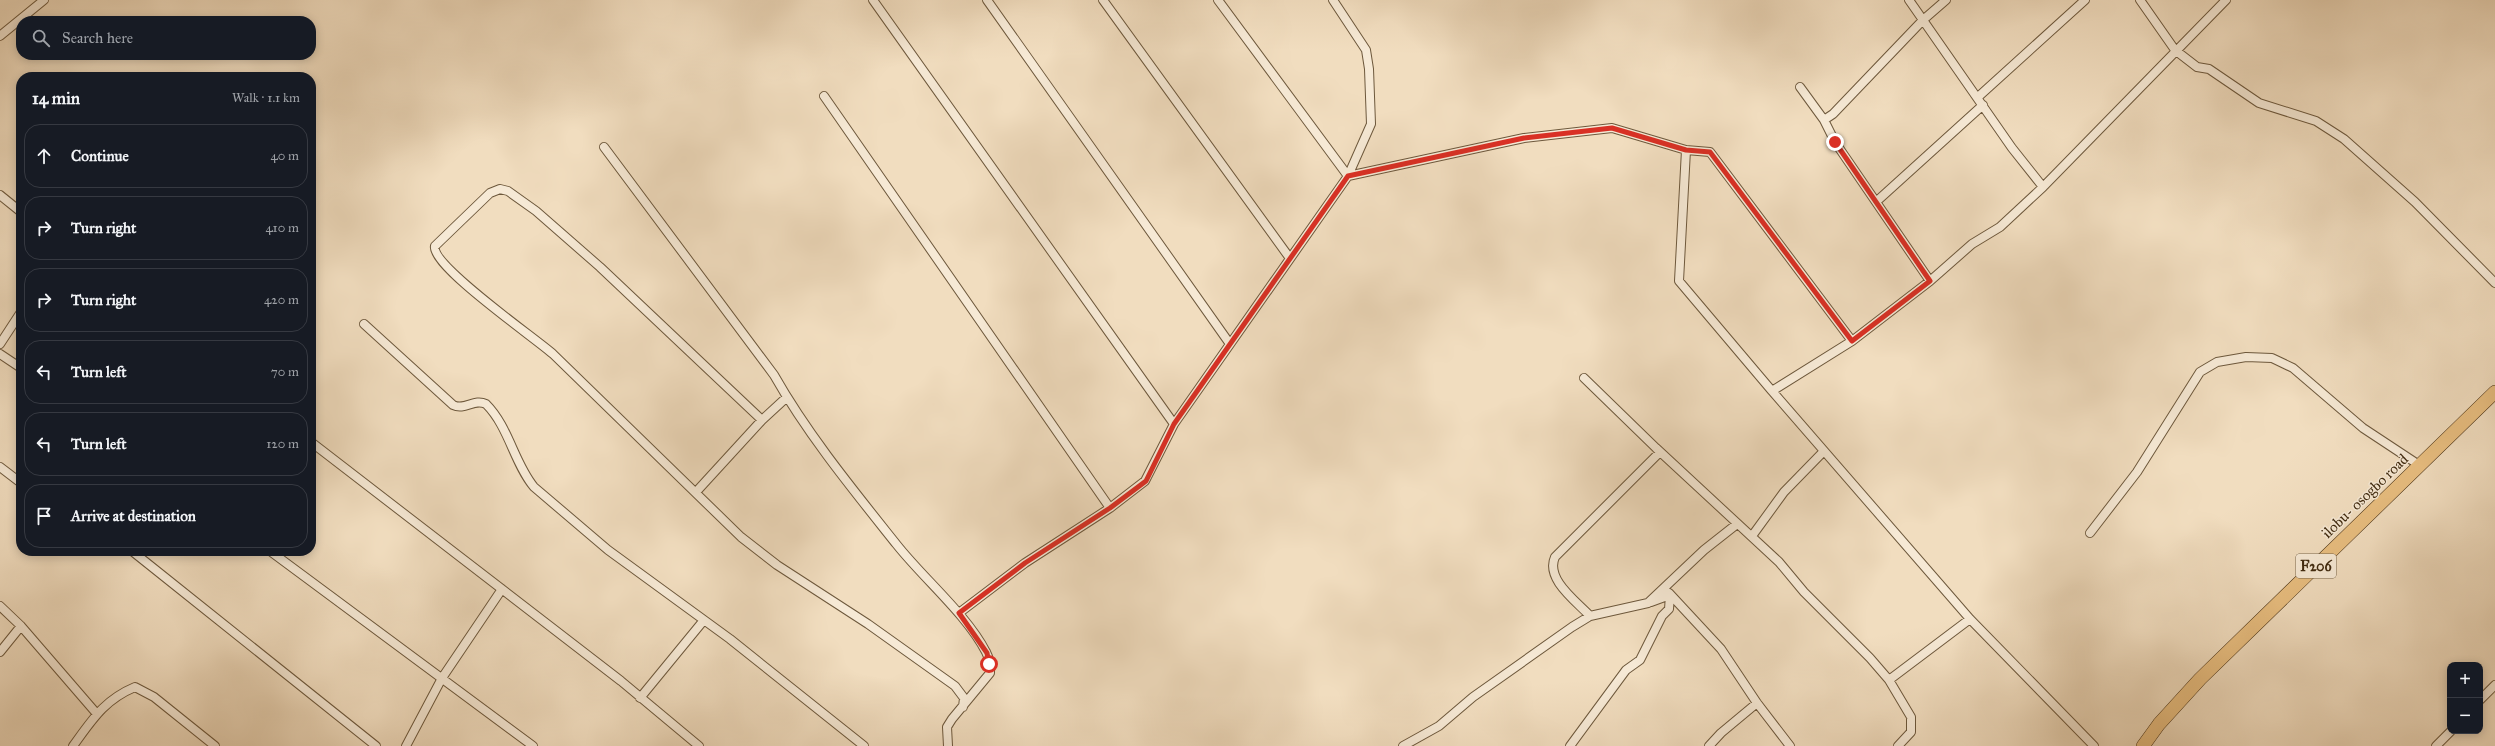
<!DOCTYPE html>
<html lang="en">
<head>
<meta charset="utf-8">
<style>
	:root { --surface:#171b24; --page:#20242c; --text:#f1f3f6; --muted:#9ea1a6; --line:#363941 }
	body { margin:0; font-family:"IM FELL Great Primer",serif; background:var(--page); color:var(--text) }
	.controls { position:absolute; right:12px; bottom:12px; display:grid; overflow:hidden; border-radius:8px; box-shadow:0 2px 10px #0003 }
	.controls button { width:36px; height:36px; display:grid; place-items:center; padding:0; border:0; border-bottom:1px solid var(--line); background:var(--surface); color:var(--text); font:20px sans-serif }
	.stop { position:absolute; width:12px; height:12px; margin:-9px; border:3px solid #d93025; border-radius:50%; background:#fff }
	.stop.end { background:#d93025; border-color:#fff; box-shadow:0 1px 4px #0008 }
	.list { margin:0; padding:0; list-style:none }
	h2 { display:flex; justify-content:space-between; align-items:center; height:52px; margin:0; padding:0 16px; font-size:17px }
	h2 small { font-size:13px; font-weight:400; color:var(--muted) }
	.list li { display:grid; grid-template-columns:26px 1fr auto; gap:12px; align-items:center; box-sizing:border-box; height:64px; margin:0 8px 8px; padding:0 8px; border:1px solid var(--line); border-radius:16px }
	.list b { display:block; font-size:15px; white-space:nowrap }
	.list em { font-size:13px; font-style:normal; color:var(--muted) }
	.icon { flex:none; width:22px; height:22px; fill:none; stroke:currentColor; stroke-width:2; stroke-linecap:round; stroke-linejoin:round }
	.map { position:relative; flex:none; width:2495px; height:746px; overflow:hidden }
	.search { position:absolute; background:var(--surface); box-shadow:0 2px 10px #0003; left:16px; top:16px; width:300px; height:44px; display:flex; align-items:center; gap:10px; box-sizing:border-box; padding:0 14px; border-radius:16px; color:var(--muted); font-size:15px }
	.panel { position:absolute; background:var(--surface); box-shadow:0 2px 10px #0003; left:16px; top:72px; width:300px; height:484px; border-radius:16px }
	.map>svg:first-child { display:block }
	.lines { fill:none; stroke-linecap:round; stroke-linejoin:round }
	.street-casing { stroke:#6d583c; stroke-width:10 }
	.primary-casing { stroke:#412b10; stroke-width:14 }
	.street { stroke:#f6e9d5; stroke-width:8 }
	.primary { stroke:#e8be80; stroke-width:13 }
	.route { stroke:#d93025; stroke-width:5 }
	.labels { text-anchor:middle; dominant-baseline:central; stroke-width:3; stroke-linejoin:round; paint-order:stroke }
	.shield { fill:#f6e9d5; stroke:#77644b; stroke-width:1 }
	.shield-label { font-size:14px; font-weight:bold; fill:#412b10 }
	.street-label { font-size:15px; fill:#412b10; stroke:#f6e9d5 }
</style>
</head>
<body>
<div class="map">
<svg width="2495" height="746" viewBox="0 0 2495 746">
	<rect width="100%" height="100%" fill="#f1ddbf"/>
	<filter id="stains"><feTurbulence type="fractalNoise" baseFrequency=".005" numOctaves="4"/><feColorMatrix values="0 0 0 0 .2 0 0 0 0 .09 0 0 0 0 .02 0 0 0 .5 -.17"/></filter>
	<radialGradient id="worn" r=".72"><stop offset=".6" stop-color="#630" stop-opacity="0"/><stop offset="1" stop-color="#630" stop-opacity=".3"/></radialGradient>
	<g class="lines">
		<defs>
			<path id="street" d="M873,0l301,424
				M987,0l243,344
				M1103,0l186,257
				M1218,0l130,176
				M1909,0l103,148 31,39
				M2140,0l35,50 22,17 12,2 50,34 57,18 28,18 71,63 80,81
				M0,36l44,-36
				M1800,87l24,33
				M824,96l286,412
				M1978,97l107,-97
				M604,147l170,228c34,60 80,116 123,170 27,34 70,70 89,107 4,7 4,14 4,21l-38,46 -5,8 1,19
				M1686,150l-7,131 93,110
				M1348,176l176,-38 88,-10 74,22 24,2 142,189
				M0,195l21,17
				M1877,201l106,-96
				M1930,281l-95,-139 -11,-22 9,-6 90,-94 23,-20
				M364,324l89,81c12,6 21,-7 33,-1 23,23 28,59 48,83l74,63 122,89 134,107
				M0,344l21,-32
				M0,354l21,14
				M1584,378l72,70 123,114 25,30 66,66 19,22
				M762,420l-162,-153 -64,-56 -28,-20 -8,-2 -10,4 -55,53c-5,19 100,92 118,108l188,183 36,28 91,59 87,62 9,12 -1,9
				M311,442l310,239 78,65
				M0,467l21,16
				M696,492l66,-72 25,-23
				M2090,533l47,-61 63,-100 17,-10 29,-5 26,1 21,10 70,60 56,37
				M1752,536l32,-44 40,-41
				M132,551l244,195
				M270,551l263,195
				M1669,593l52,56 36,54 33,43
				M0,606l21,20 76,88
				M959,613l66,-50 85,-55 35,-27 29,-57 174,-248 23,-52 -2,-55 -3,-19 -33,-50
				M1590,616c-14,-15 -45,-37 -35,-59l105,-105
				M0,652l21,-26
				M640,698l64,-78
				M2480,700l15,-15
				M73,746c19,-26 31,-46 62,-59l19,10 61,49
				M406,746l36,-68 60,-89
				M1403,746l36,-20 34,-29 99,-70 18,-11 58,-13 56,-53 33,-26
				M1570,746l56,-76 14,-10 22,-44 7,-7 1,-14 -19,7
				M1709,746l12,-13 36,-30
				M1898,746l13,-14v-15l-22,-37 81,-61
				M2094,746l-124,-127 -198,-228 80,-50 78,-60 42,-37 28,-17 43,-40 183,-187
				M2436,746l15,-15"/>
			<path id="primary" d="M2143,746l16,-22 41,-45 295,-287"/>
		</defs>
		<use href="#street" class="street-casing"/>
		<use href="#primary" class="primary-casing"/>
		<use href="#street" class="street"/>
		<use href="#primary" class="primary"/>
	</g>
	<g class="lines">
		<path class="route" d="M989,664l-2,-11 -28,-40 66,-50 85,-55 36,-27 28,-57 174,-248 176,-38 88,-10 74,22 24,2 142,189 78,-60 -95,-139"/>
	</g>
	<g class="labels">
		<rect class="shield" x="2296" y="554" width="40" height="24" rx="3"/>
		<g class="shield-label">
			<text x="2316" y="566">F206</text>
		</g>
		<g class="street-label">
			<text transform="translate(2365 496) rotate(-44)">ilobu- osogbo road</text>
		</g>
	</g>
	<rect width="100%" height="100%" filter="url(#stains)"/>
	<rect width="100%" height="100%" fill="url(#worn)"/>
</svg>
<div class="controls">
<button>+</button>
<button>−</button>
</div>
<div class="stop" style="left:989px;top:664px"></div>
<div class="stop end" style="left:1835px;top:142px"></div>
<div class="search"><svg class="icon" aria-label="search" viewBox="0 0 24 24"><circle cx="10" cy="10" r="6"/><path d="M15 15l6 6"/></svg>Search here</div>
<section class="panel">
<h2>14 min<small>Walk · 1.1 km</small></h2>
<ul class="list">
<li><svg class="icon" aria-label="ahead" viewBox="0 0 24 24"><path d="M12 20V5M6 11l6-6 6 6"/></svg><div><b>Continue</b></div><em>40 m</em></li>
<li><svg class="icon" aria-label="right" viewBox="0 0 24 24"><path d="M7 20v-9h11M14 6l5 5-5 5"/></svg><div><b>Turn right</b></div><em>410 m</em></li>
<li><svg class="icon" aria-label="right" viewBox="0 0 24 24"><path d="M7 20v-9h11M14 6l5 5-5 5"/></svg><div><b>Turn right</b></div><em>420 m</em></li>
<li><svg class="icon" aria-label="left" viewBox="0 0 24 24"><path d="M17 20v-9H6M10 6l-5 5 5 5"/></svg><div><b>Turn left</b></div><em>70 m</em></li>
<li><svg class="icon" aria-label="left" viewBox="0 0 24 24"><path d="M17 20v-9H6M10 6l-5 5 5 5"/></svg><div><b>Turn left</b></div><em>120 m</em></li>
<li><svg class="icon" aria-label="arrive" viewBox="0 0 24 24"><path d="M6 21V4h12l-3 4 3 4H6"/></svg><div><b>Arrive at destination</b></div></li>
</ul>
</section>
</div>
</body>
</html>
